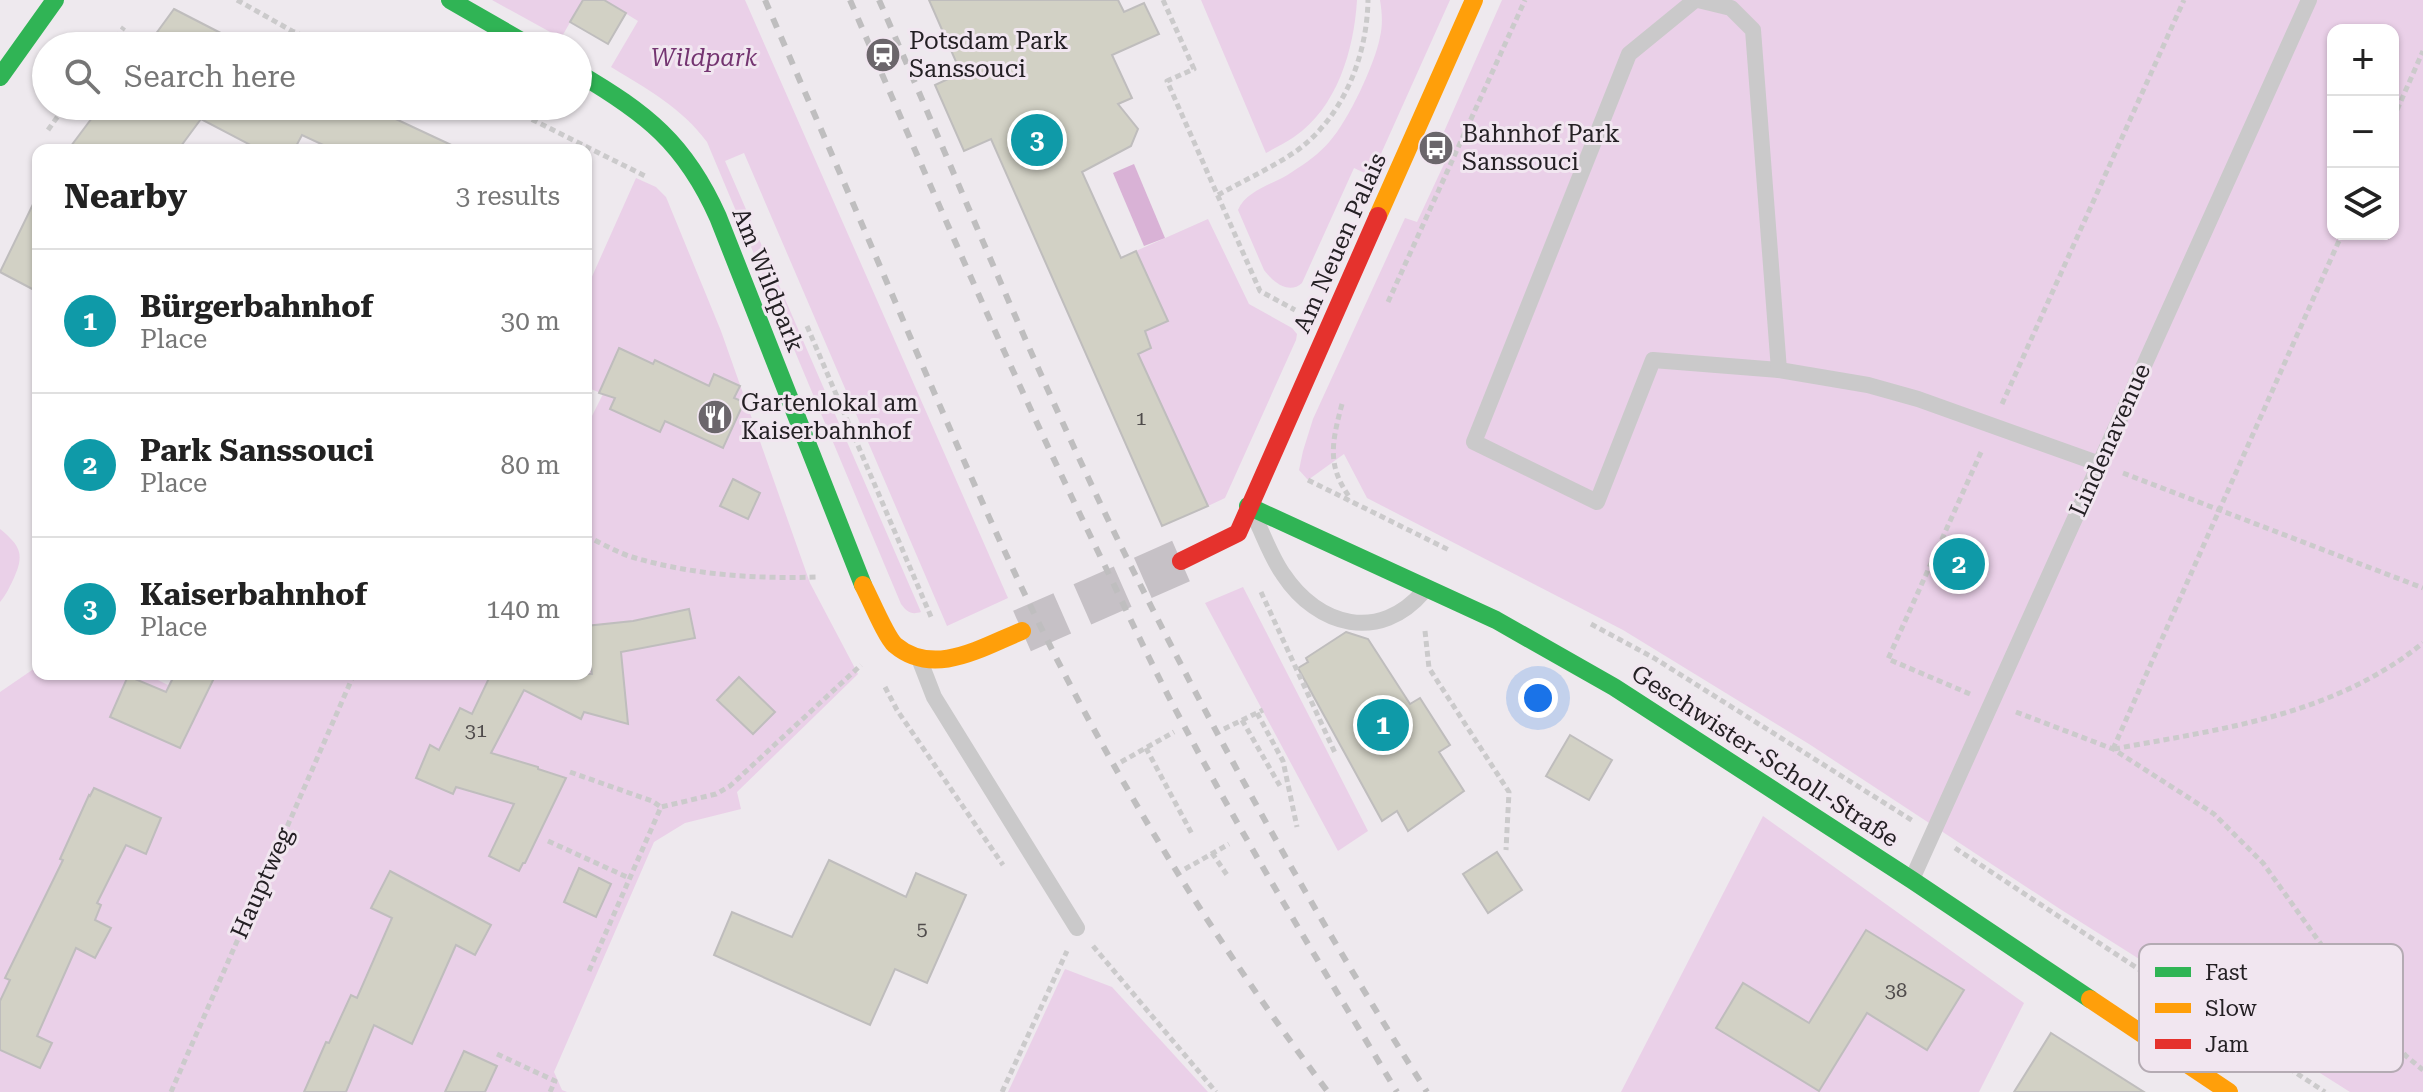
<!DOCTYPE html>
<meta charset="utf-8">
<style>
body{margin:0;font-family:"Roboto Serif",serif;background:#f2f2f2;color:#222}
.controls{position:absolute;right:24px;top:24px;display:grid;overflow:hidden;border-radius:16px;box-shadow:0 2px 6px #0004}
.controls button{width:72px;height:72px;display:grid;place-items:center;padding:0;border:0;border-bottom:2px solid #e0e0e0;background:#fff;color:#222;font:40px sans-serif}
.you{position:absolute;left:1538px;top:698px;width:28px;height:28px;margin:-20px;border:6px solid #fff;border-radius:50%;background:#1a73e8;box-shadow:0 0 0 12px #1a73e833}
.badge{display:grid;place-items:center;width:52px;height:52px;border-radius:50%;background:#db2777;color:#fff;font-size:26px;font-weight:700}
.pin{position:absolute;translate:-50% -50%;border:4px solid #fff;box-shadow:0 2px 8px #0006}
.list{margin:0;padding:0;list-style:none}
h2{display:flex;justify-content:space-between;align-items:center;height:104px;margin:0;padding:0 32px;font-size:34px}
h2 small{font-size:26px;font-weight:400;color:#767676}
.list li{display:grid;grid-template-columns:52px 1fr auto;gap:24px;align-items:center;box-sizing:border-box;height:144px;padding:0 32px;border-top:2px solid #e0e0e0}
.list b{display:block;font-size:30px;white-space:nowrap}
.list p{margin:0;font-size:26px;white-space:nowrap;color:#767676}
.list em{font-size:26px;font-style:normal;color:#767676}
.icon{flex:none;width:44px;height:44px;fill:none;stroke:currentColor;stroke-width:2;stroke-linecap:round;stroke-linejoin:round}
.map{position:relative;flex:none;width:2423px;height:1092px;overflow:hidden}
.search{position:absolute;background:#fff;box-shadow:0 2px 6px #0004;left:32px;top:32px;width:560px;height:88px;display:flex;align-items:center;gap:20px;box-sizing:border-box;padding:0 28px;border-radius:44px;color:#767676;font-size:30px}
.panel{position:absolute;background:#fff;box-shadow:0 2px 6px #0004;left:32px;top:144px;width:560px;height:536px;border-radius:16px}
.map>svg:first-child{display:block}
.green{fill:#ead0e8;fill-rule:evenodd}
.water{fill:#d9b2d6}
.building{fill:#d2d1c5;stroke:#bfbdbd;stroke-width:2}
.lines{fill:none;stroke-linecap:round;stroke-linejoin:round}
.secondary-tunnel{stroke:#c6c1c6;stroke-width:44;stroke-dasharray:44 22;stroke-linecap:butt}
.path{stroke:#cbcacb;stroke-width:5;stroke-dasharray:6 4;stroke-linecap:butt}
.lane{stroke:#cac9ca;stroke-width:16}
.fast{stroke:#30b455;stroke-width:18}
.slow{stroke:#ff9f0a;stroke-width:18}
.jam{stroke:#e5322d;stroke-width:18}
.rail{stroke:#bfbebf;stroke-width:6;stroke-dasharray:10 10;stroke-linecap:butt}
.labels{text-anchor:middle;stroke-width:6;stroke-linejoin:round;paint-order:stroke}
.number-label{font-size:20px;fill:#504c4c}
.poi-label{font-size:24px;fill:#242024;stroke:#f1e6f0;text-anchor:start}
.park-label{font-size:24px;font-style:italic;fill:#743571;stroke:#f1e6f0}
.street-label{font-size:24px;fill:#242024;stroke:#f1e6f0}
.key{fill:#f1e6f0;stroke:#b4abb3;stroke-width:2}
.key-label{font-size:22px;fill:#242024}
</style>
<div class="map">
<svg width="2423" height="1092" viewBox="0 0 2423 1092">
<rect width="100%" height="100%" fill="#eee9ee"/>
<g class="green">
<path d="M 492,0 L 583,0 L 561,38 Z"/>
<path d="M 604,0 L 745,0 L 1008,598 L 947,626 L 744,153 L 725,161 L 921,612 C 911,615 907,612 901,604 L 707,142 C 683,109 646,88 611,67 L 638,21 Z"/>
<path d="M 1201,0 L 1357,0 C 1354,50 1337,108 1294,137 C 1285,143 1275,148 1266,153 Z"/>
<path d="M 1380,0 L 1450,0 L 1371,176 L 1354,168 L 1302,283 C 1289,295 1273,282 1264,270 L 1238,210 C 1246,190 1275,184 1292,172 C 1306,163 1319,154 1330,141 C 1348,121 1375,64 1380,37 C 1383,24 1382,12 1380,0 Z"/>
<path d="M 1502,0 L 2423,0 L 2423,1092 L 2350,1092 L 2060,909 L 1809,744 L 1623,630 L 1367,498 L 1344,454 L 1308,480 L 1299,470 L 1303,451 L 1313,419 L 1405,218 L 1417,222 L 1451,149 L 1439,143 ZM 2333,30 L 2393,30 L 2393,234 L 2333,234 Z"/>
<path d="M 636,178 L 656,187 L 666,197 L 721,331 L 810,583 L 858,674 L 737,792 L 741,809 L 685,823 L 654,842 L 554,1072 L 562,1090 L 567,1092 L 0,1092 L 0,692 L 38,666 L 38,674 L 146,674 L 168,685 L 174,674 L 586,674 L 586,428 L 603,394 L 586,387 L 586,290 Z"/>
<path d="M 1208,219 L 1249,304 L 1292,328 L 1297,334 L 1296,340 L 1225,498 L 1208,506 L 1138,354 L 1145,331 L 1168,321 L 1136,251 Z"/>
<path d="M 0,529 C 21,546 25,555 13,580 C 9,588 6,595 0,602 Z"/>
<path d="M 1243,587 L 1368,831 L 1338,851 L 1205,603 Z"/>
<path d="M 1763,816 L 2024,1003 L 1979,1092 L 1621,1092 Z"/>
<path d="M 1065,969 L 1112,987 L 1208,1092 L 1008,1092 Z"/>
</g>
<path class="water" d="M 1134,164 L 1165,238 L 1144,246 L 1113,173 Z"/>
<g class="building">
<path d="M 583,0 L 604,0 L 626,13 L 608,44 L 570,22 Z"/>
<path d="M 929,0 L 1118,0 L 1124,12 L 1144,3 L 1159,34 L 1112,55 L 1132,98 L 1118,104 L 1138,129 L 1131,146 L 1082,172 L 1121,258 L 1136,251 L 1168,321 L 1145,331 L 1151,348 L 1138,354 L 1208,506 L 1162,526 L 991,139 L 964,151 L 935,85 L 961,73 Z"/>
<path d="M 174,9 L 246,46 L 147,46 Z"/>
<path d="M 101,106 L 368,106 L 462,150 L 334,150 L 302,135 L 294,150 L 260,150 L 201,119 L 178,150 L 68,150 Z"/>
<path d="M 38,194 L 38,292 L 0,272 Z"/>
<path d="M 619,348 L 653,364 L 655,360 L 709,386 L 714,374 L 740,386 L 734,398 L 744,402 L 723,448 L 665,421 L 660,432 L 610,409 L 615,398 L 599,393 Z"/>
<path d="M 733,479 L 760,493 L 748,519 L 720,506 Z"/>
<path d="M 689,609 L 695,638 L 621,652 L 628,724 L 584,712 L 581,719 L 524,690 L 491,753 L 538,767 L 538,769 L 566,778 L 525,863 L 523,863 L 519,871 L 489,856 L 514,804 L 456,787 L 453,794 L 416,778 L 430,745 L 439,750 L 460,708 L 472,714 L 491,674 L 592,674 L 586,626 L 633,621 Z"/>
<path d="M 1346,632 L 1368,639 L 1410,704 L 1420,698 L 1450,745 L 1439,752 L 1464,791 L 1408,831 L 1397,811 L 1382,821 L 1298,668 L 1308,662 L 1306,658 Z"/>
<path d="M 175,674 L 216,674 L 180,748 L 110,717 L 128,676 L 166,692 Z"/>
<path d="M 739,677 L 775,712 L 753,734 L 717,700 Z"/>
<path d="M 1570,735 L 1612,760 L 1589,800 L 1546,776 Z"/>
<path d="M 94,788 L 161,818 L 146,854 L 126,845 L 97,903 L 101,905 L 95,920 L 111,928 L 95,958 L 76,948 L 37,1036 L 52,1043 L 40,1068 L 0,1050 L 0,1001 L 10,980 L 5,978 L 63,860 L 60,859 L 89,795 L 90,796 Z"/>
<path d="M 1497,852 L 1522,890 L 1488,913 L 1463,874 Z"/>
<path d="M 829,860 L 906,897 L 916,873 L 966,895 L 927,983 L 895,969 L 870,1025 L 714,955 L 732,912 L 792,937 Z"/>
<path d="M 579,868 L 611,884 L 596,917 L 564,902 Z"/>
<path d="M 390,871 L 491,925 L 475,955 L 456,945 L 412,1044 L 374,1025 L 346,1092 L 304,1092 L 326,1042 L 329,1043 L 351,995 L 357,998 L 392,918 L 371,908 Z"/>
<path d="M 1866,930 L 1964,990 L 1927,1050 L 1867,1013 L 1819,1091 L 1716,1028 L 1743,983 L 1809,1023 Z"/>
<path d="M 2051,1033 L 2144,1092 L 2014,1092 Z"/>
<path d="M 464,1051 L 497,1066 L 485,1092 L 445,1092 Z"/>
</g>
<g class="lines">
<path class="secondary-tunnel" d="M 1022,631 L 1181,561"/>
<g class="path">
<path d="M 237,0 L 292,31 L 327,46"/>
<path d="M 1163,0 L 1194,69 L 1167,81 L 1260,291 L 1295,310"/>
<path d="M 110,46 L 124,27"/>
<path d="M 505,106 L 647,177"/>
<path d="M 2393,119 L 2423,51"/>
<path d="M 48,130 L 65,106"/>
<path d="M 1218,195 C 1243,181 1271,168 1295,152 C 1343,118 1367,57 1368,0"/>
<path d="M 1388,302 L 1525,0"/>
<path d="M 807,326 L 932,619"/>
<path d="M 1342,404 C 1332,442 1326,466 1351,499"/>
<path d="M 2002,404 L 2184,0"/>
<path d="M 2123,473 L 2423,588"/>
<path d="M 1308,480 L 1451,551"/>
<path d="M 586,536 C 601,543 616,552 632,557 C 692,575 756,579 818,577"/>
<path d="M 1261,592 L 1336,755"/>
<path d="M 1591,624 L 1654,658 L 1913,821"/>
<path d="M 1425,631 L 1429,668 L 1509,792 L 1506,850"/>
<path d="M 885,687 L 897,710 L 1003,865"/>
<path d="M 1970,694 L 1888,659 L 1982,450"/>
<path d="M 2016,712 L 2113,749 L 2214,814 L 2263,863 L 2365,1006 L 2406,1056 L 2423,1070"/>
<path d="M 1257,713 L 1283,761 L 1297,827"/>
<path d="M 1242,720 L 1280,786"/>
<path d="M 1224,729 L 1263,710"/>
<path d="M 1146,748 L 1192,834"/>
<path d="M 2113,749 L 2342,234"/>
<path d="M 2114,749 C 2225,728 2332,716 2423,643"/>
<path d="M 1121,762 L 1174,732"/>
<path d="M 570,772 L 652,801 L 661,807"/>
<path d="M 548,841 L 629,878"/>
<path d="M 1955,848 L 2325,1092"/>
<path d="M 1212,853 L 1227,875"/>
<path d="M 1185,869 L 1229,844"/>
<path d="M 1093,946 L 1216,1092"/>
<path d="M 589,971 L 661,807 L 716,794 L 730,786 L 861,665"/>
<path d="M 497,1054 L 555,1081 L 550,1092"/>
<path d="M 171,1092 L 354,674"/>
<path d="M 1002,1092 L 1067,951"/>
</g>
<g class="lane">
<path d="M 1695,0 L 1629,54 L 1474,442 L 1597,502 L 1653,360 L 1779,370 L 1868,385 L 1918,399 L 2100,464"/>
<path d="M 1698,0 L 1731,8 L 1753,30 L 1779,370"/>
<path d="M 1255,518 C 1264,536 1271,557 1283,574 C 1318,627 1380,643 1424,591"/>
<path d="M 920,661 L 934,697 L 1077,928"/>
<path d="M 1913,877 L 2309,0"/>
</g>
<g class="fast">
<path d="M 450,0 L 530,46"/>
<path d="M 578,73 C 646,113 685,143 718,217 L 863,585"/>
<path d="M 0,77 L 55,0"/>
<path d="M 1248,506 L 1496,620 L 1614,687 L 1912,880 L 2090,999"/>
</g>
<g class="slow">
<path d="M 1378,216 L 1474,0"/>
<path d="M 863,585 C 870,598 886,637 895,645 C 934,678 982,647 1022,631"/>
<path d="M 2090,999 L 2229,1092"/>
</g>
<path class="jam" d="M 1181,561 L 1238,533 L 1378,216"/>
<g class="rail">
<path d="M 765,0 C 816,118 867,235 917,353 C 964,461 1010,569 1064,673 C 1140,820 1229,961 1328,1092"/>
<path d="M 850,0 C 932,190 1014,380 1105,566 C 1130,618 1154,670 1181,720 C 1248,847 1323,969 1397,1092"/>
<path d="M 879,0 C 957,178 1030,359 1115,534 C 1209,725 1312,912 1427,1092"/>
</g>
</g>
<defs>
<symbol id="station-disc" viewBox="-11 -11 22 22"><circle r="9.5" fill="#6b666b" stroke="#f1e6f0"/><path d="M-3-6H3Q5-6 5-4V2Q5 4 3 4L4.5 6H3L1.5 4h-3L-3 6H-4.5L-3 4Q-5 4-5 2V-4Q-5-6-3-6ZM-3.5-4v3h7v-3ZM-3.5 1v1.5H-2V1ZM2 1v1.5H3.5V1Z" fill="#fff"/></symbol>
<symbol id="bus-disc" viewBox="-11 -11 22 22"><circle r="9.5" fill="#6b666b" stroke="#f1e6f0"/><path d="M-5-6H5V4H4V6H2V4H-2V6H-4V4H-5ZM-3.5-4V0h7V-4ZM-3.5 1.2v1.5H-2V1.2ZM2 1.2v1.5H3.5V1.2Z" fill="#fff"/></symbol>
<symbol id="restaurant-disc" viewBox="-11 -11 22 22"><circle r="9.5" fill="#6b666b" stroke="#f1e6f0"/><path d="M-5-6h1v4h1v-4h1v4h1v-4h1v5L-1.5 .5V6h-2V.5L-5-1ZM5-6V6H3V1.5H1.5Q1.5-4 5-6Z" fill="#fff"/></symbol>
</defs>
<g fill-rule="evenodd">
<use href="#station-disc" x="863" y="35" width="40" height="40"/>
<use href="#bus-disc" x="1416" y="128" width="40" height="40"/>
<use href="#restaurant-disc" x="695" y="397" width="40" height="40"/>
</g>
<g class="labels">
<g class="number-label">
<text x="1141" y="425">1</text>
<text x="476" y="737">31</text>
<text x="922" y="935">5</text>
<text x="1896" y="997">38</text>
</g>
<g class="poi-label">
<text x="909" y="49">Potsdam Park<tspan x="909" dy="28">Sanssouci</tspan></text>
<text x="1462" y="142">Bahnhof Park<tspan x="1462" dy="28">Sanssouci</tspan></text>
<text x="741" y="411">Gartenlokal am<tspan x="741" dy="28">Kaiserbahnhof</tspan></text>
</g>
<g class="park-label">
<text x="704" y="66">Wildpark</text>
</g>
<g class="street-label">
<text transform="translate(1340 243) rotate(-66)" y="8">Am Neuen Palais</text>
<text transform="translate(768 280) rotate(68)" y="8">Am Wildpark</text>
<text transform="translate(2110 440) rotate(-66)" y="8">Lindenavenue</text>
<text transform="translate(1765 756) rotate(33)" y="8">Geschwister-Scholl-Straße</text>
<text transform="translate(262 883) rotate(-66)" y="8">Hauptweg</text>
</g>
</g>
<rect x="2139" y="944" width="264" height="128" rx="12" class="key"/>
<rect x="2155" y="967" width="36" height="10" fill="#30b455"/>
<rect x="2155" y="1003" width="36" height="10" fill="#ff9f0a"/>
<rect x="2155" y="1039" width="36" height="10" fill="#e5322d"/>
<g class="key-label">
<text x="2205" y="980">Fast</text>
<text x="2205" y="1016">Slow</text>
<text x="2205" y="1052">Jam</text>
</g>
</svg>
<div class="controls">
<button>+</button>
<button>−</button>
<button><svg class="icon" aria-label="layers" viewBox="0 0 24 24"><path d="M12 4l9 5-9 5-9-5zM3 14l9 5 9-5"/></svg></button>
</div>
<div class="you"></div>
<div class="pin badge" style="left:1383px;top:725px;background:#0f9aa8">1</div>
<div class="pin badge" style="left:1959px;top:564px;background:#0f9aa8">2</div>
<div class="pin badge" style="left:1037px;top:140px;background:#0f9aa8">3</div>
<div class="search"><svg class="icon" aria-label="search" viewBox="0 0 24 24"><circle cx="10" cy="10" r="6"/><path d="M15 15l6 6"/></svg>Search here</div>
<section class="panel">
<h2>Nearby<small>3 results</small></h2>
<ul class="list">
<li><span class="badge" style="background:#0f9aa8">1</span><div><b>Bürgerbahnhof</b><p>Place</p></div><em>30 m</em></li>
<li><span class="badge" style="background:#0f9aa8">2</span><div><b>Park Sanssouci</b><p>Place</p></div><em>80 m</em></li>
<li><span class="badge" style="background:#0f9aa8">3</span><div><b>Kaiserbahnhof</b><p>Place</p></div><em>140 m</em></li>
</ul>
</section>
</div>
